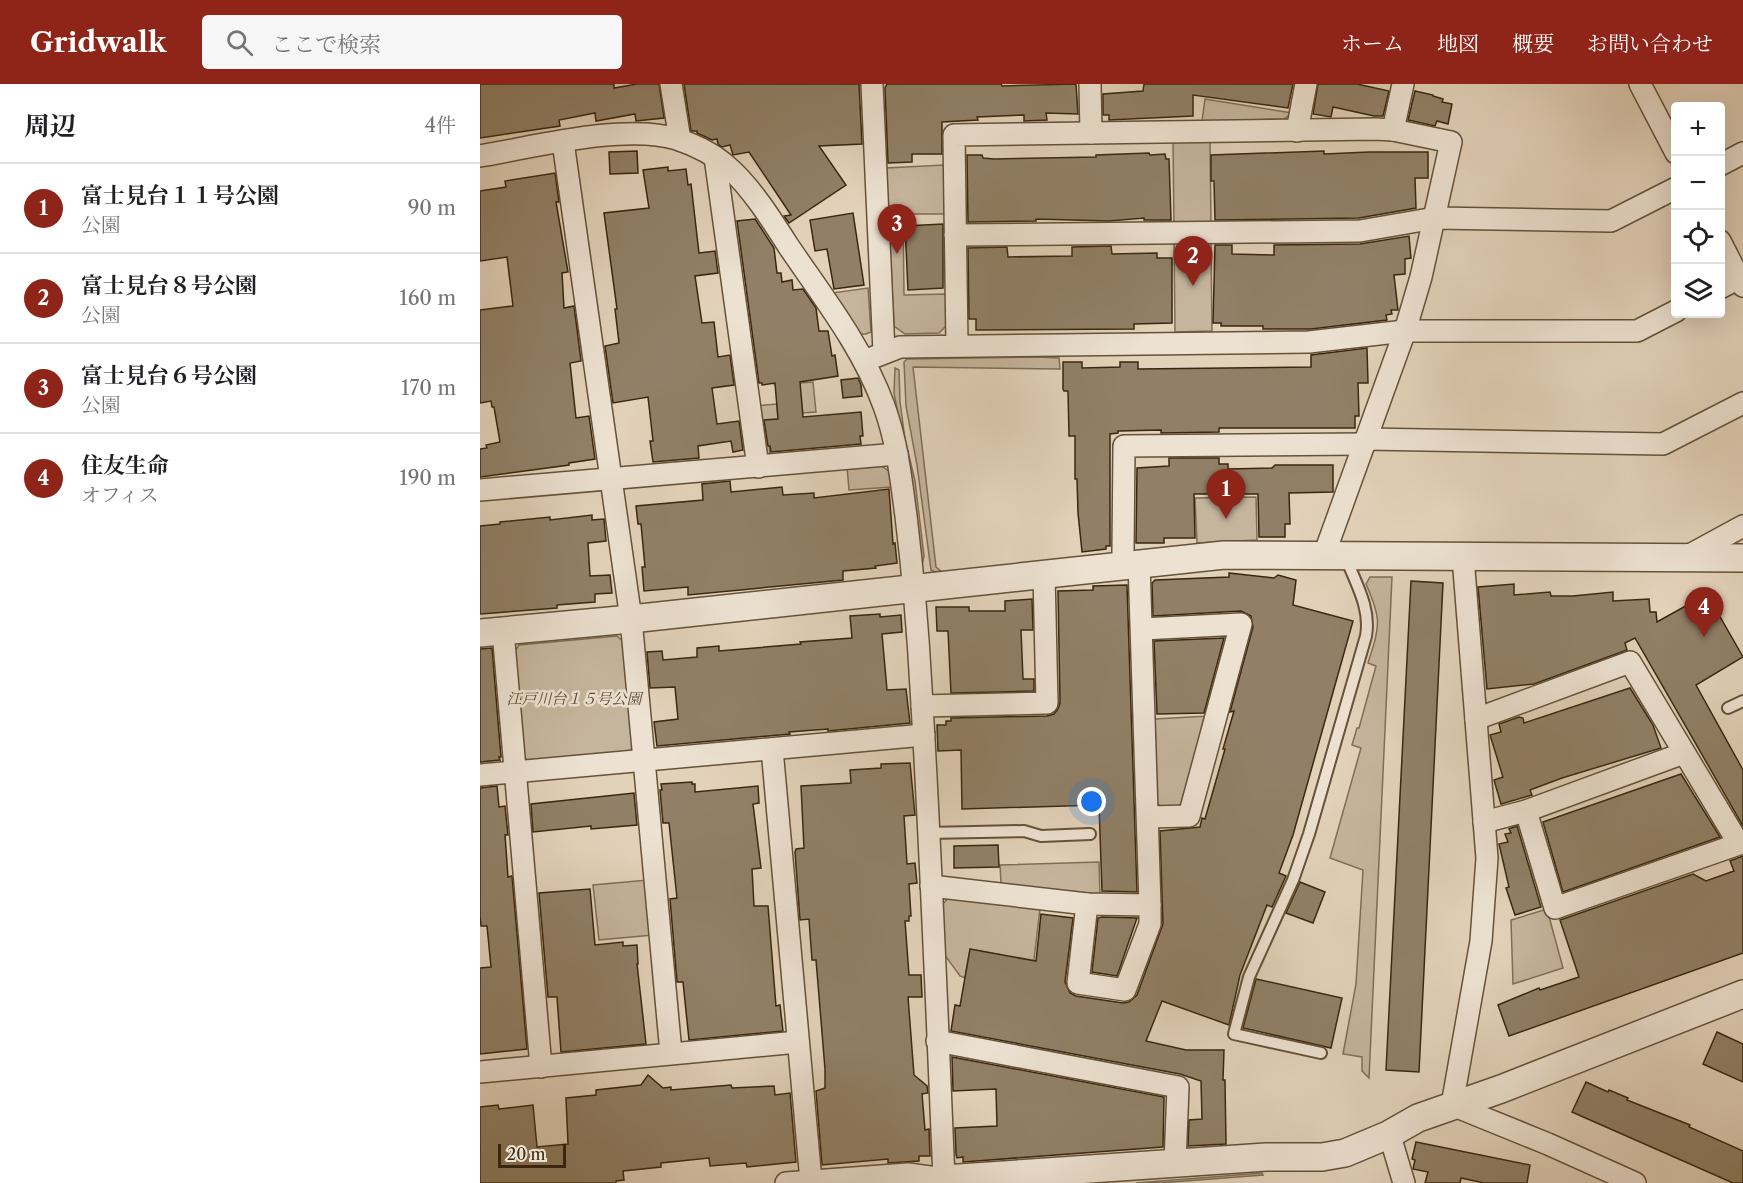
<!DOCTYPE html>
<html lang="ja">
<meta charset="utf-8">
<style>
body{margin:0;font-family:"Libre Caslon Text","Noto Serif JP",serif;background:#f6f6f6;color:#202124}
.controls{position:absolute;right:18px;top:18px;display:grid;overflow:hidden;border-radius:6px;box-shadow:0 6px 24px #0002}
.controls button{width:54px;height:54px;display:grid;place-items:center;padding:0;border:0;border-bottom:2px solid #e0e0e0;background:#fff;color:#202124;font:30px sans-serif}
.scale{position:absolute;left:18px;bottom:15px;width:68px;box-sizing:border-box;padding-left:6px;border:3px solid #39270e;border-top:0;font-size:16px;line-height:21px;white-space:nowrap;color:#39270e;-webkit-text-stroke:4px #ede2d2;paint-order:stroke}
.you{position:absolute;left:612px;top:718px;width:21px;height:21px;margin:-15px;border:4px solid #fff;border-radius:50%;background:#1a73e8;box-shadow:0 0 0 9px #1a73e833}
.badge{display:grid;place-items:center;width:39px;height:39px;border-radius:50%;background:#8f2418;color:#fff;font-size:20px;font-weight:700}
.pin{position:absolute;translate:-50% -50px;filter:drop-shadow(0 2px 3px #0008)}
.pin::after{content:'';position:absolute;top:32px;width:21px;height:18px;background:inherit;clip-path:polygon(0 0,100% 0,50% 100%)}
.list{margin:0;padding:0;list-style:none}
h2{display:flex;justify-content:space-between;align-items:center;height:78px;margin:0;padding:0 24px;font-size:26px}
h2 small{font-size:20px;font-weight:400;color:#757577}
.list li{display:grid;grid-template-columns:39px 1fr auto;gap:18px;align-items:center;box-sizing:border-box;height:90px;padding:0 24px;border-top:2px solid #e0e0e0}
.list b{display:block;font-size:22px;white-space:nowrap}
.list p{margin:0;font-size:20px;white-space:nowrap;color:#757577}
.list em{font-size:20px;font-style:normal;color:#757577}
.icon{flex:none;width:33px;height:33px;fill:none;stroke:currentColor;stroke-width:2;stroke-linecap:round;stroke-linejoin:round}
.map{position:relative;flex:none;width:1263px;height:1099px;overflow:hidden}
header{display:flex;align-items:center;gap:36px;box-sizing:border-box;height:84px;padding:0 30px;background:#8f2418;color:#fff}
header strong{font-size:28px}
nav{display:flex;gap:33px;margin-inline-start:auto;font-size:21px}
.search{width:420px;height:54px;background:#f6f6f6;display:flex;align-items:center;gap:15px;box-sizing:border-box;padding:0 21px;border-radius:6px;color:#757577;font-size:22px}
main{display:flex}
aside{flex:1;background:#fff}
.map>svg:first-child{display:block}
.green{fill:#c6b59d;stroke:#806e56;stroke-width:1.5}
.building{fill:#918067;stroke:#39270e;stroke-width:1.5}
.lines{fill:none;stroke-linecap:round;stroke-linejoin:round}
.service-casing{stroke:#645239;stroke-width:14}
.minor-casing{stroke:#645239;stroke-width:24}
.tertiary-casing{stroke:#645239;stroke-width:30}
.service{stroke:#ede2d2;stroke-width:10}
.minor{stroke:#ede2d2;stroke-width:21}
.tertiary{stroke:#ede2d2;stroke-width:27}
.labels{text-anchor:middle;stroke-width:5;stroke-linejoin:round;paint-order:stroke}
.park-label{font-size:15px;font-style:italic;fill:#5c4a32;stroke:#ede2d2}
</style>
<header>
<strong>Gridwalk</strong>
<div class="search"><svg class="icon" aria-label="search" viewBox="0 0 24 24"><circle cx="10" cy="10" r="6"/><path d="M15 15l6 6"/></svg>ここで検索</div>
<nav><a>ホーム</a><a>地図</a><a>概要</a><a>お問い合わせ</a></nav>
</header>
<main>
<aside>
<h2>周辺<small>4件</small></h2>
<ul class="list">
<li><span class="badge">1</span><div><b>富士見台１１号公園</b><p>公園</p></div><em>90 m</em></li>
<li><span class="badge">2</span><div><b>富士見台８号公園</b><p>公園</p></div><em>160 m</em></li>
<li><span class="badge">3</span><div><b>富士見台６号公園</b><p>公園</p></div><em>170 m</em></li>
<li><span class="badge">4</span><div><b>住友生命</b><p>オフィス</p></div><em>190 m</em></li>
</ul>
</aside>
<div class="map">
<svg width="1263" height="1099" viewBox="0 0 1263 1099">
<rect width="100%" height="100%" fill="#e3d2ba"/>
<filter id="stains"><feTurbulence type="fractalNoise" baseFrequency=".00333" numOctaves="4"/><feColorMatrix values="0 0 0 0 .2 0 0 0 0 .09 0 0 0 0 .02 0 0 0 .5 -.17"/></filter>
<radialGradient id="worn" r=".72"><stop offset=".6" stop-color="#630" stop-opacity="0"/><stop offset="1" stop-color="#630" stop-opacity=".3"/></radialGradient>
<g class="green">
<path d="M 725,15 L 812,29 L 804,35 L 722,37 Z"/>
<path d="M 693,57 L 730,57 L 731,140 L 694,140 Z"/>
<path d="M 464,81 L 465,130 L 423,130 L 424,211 L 467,210 L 467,241 L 459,249 L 425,250 L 414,242 L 406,84 Z"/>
<path d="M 694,157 L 731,157 L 732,247 L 695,248 Z"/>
<path d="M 388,204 L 391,248 L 386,250 L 380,250 L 352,209 Z"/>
<path d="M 559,273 L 579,274 L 580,285 L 433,283 L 456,483 L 461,487 L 455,488 L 451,486 L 437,381 L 426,322 L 424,278 L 427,275 Z"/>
<path d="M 415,284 L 419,286 L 420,318 L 425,355 L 435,397 L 444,472 L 442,481 L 440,479 L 429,385 L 414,309 Z"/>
<path d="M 333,298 L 336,328 L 323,329 L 321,317 L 295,301 Z"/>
<path d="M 297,320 L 298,335 L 288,336 L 290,373 L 282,367 L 275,322 Z"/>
<path d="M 400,381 L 410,388 L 412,403 L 369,406 L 367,383 Z"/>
<path d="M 776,413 L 777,456 L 717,459 L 715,414 Z"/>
<path d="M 890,493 L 912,493 L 889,994 L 882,987 L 882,973 L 863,970 L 876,900 L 883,786 L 850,774 L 881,664 L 872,661 L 877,644 L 879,644 L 896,582 L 888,579 C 900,541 902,536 886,500 Z"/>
<path d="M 137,552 L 146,560 L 156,660 L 145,672 L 53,680 L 41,671 L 33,570 L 39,561 Z"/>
<path d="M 728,632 L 703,719 L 695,725 L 684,725 L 677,719 L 675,635 Z"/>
<path d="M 619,778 L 620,812 L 521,800 L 520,781 Z"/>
<path d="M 168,796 L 173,851 L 119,856 L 113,801 Z"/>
<path d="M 469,813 L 560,825 L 549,917 L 522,871 L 490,865 L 485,894 L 480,892 L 464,870 L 462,821 Z"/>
<path d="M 1067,825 L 1083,884 L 1033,900 L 1031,836 Z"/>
<path d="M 782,1089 L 783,1091 L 679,1099 L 656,1099 Z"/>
</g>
<g class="building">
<path d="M 0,0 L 134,0 L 134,4 L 157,0 L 179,0 L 184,34 L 156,37 L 155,30 L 116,37 L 115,29 L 79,36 L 80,42 L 0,54 Z"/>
<path d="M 204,0 L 379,0 L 382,60 L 339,62 L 366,101 L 309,139 L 304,132 L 311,131 L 269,68 L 253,71 L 250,61 L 242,63 L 238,60 L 237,55 L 232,56 L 217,49 L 217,47 L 211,47 Z"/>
<path d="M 407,0 L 521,0 L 522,2 L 596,0 L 598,30 L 566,29 L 567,36 L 544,37 L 544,31 L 497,33 L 498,36 L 462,38 L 462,70 L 432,70 L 432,78 L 408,79 L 405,4 Z"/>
<path d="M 664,0 L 813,0 L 808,24 L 713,11 L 713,32 L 629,36 L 629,31 L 623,31 L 623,10 L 663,7 Z"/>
<path d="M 838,0 L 877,0 L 909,7 L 903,32 L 894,32 L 853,23 L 851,33 L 833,30 Z"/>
<path d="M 935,7 L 953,11 L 953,12 L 963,15 L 962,18 L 972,20 L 968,40 L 957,37 L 955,42 L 928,36 Z"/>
<path d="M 157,67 L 158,89 L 130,90 L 129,68 Z"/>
<path d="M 844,67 L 844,70 L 889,68 L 948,68 L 948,94 L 935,94 L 936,124 L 879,134 L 735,136 L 734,97 L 731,97 L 731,71 Z"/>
<path d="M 669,69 L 670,71 L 685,70 L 686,75 L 689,75 L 691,136 L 664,136 L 664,134 L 629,137 L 556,135 L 556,137 L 488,138 L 487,71 L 502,71 L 503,74 L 514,75 L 616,73 L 616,71 Z"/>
<path d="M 188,83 L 188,87 L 206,85 L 208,101 L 211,100 L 219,169 L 235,167 L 238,189 L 215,192 L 222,239 L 234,238 L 238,273 L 250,271 L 254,301 L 232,304 L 237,340 L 259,337 L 263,366 L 253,368 L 251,357 L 218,362 L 219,374 L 173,378 L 170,357 L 173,357 L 168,313 L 133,319 L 125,262 L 139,259 L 135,225 L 137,225 L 124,129 L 169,124 L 163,86 Z"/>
<path d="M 75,89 L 79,118 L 76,118 L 88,188 L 82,189 L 84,224 L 94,222 L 101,277 L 90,279 L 96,334 L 109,332 L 115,375 L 89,379 L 89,381 L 0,393 L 0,365 L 7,364 L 6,361 L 20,358 L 14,323 L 12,323 L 11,317 L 0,319 L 0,226 L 33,222 L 27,173 L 0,177 L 0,107 L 26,103 L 25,97 Z"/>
<path d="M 373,129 L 384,201 L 354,205 L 347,165 L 335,167 L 330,136 Z"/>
<path d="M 275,135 L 294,164 L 297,189 L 301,189 L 302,198 L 312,196 L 313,206 L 323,205 L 336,224 L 339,247 L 348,247 L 352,272 L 355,271 L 358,292 L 320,298 L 323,333 L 381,328 L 383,352 L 380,352 L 381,360 L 291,368 L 290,362 L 288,362 L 284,336 L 298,335 L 295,299 L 282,301 L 282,299 L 279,299 L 257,137 Z"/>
<path d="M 463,140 L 463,204 L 428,206 L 425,142 Z"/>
<path d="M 929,152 L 931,174 L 925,175 L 925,190 L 914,191 L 918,226 L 911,226 L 912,230 L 906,231 L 907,236 L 831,245 L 783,245 L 783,242 L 741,242 L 741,239 L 733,239 L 735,161 L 752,161 L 752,170 L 794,171 L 794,161 L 880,160 Z"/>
<path d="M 631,162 L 632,170 L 677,169 L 677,174 L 692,174 L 692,239 L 654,240 L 654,245 L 496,246 L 496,235 L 489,235 L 488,164 L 527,163 L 528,173 L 592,172 L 592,163 Z"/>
<path d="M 887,264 L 888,299 L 878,299 L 879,332 L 875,332 L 875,344 L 739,344 L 739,348 L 681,349 L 681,346 L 638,347 L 638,349 L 630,350 L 630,462 L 626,462 L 626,465 L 602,468 L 598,429 L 597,395 L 595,395 L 595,352 L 589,352 L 588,307 L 584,307 L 583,305 L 583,278 L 602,278 L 602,284 L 640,283 L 640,278 L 658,278 L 658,285 L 831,283 L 831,271 Z"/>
<path d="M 378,294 L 381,301 L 382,312 L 363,314 L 361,296 Z"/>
<path d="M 689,374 L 739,374 L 739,380 L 748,380 L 748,385 L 792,384 L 795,381 L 853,381 L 853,408 L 809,409 L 810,440 L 805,440 L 805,453 L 779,453 L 778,410 L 714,410 L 715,454 L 684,454 L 684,459 L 656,459 L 657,384 L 689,382 Z"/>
<path d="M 250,397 L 251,408 L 302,403 L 303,411 L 334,409 L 334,414 L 409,405 L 413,460 L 415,459 L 417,479 L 395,482 L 396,484 L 363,487 L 363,496 L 208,511 L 208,503 L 164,507 L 162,483 L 165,483 L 161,440 L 158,440 L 156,422 L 223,416 L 222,400 Z"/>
<path d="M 112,431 L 112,436 L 124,435 L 126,457 L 108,459 L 110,492 L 130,491 L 132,509 L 115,510 L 115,518 L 77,521 L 77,524 L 0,530 L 0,442 L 20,440 L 20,438 L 70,433 L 70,436 Z"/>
<path d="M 749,489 L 794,494 L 798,491 L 816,496 L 813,521 L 873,537 L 813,751 L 799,789 L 806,792 L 792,823 L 787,821 L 760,891 L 749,941 L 682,917 L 666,957 L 706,966 L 744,966 L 743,996 L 745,996 L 746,1060 L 708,1062 L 709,1036 L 722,1035 L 721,997 L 700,990 L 471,947 L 475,921 L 480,922 L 490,865 L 556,877 L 561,830 L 593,834 L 585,898 L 590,909 L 596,912 L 643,919 L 649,918 L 657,911 L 683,840 L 680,747 L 720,743 L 722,734 L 725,735 L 745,665 L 743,665 L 754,627 L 750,628 L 773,543 L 771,532 L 761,527 L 673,532 L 672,499 L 675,496 L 749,493 Z"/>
<path d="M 931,497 L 963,499 L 939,988 L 906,986 Z"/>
<path d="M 1034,500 L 1034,511 L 1070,508 L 1071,512 L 1093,512 L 1133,508 L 1133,517 L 1169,515 L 1170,528 L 1176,528 L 1177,538 L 1227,510 L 1263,573 L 1216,601 L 1263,686 L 1263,742 L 1155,554 L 1145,559 L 1147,566 L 1054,600 L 1007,605 L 998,503 Z"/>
<path d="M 647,501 L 657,808 L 622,807 L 619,721 L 482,725 L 481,666 L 458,667 L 457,641 L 466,641 L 466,637 L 471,637 L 471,634 L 567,632 L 574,630 L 578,625 L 580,619 L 578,507 L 613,506 L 613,502 Z"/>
<path d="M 552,515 L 553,546 L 541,546 L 543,595 L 554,595 L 554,607 L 471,609 L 468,547 L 457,547 L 456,523 L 489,523 L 489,527 L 525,527 L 525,517 Z"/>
<path d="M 400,530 L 400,533 L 421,531 L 422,548 L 402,550 L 407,606 L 426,605 L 430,639 L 348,647 L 348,645 L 309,648 L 310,650 L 177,662 L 174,638 L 198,635 L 195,603 L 170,604 L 167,568 L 182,567 L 183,576 L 217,573 L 217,564 L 239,562 L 239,567 L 321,560 L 320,558 L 372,554 L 370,532 Z"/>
<path d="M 744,554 L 724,629 L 677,630 L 674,557 Z"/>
<path d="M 12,564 L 21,673 L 19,673 L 20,676 L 0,678 L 0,565 Z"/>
<path d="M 1150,604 L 1173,641 L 1181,664 L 1082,694 L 1050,706 L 1052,711 L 1021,720 L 1014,696 L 1023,693 L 1010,651 L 1021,648 L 1019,640 L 1039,633 L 1043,634 L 1044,639 Z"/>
<path d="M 430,679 L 435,731 L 424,732 L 427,780 L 435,779 L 437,799 L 429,800 L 431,832 L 429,832 L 429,837 L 425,837 L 429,891 L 441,891 L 442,913 L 428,913 L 434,991 L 447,1002 L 448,1009 L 442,1010 L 445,1046 L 449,1045 L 450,1072 L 439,1072 L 439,1077 L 408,1079 L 408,1075 L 342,1081 L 336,1007 L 345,1004 L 345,985 L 336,876 L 332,876 L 329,835 L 320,836 L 315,768 L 316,765 L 324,764 L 321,702 L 371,699 L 370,686 L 401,684 L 401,680 Z"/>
<path d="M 1201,690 L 1240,753 L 1083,808 L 1063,738 Z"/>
<path d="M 212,698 L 212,700 L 215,700 L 215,708 L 278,702 L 279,719 L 273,720 L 281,784 L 272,785 L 274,822 L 288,822 L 296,922 L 300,921 L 303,947 L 209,956 L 203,898 L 197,898 L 190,815 L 197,814 L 189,739 L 183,739 L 180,706 L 182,706 L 181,700 Z"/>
<path d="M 17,702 L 19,723 L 25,722 L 28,751 L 25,751 L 28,793 L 32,792 L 47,965 L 0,970 L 0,884 L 11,883 L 7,842 L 1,842 L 0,832 L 0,704 Z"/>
<path d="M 154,709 L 157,741 L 111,745 L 111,742 L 53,748 L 51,720 Z"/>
<path d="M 1037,742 L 1061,823 L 1035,831 L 1026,804 L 1029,803 L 1019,760 L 1028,758 L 1025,750 L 1031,749 L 1029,745 Z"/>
<path d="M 518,761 L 519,783 L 474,784 L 474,762 Z"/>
<path d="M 1263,772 L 1263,869 L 1029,952 L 1018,921 L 1059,904 L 1060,906 L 1099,893 L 1080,836 L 1213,790 L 1226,797 L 1254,787 L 1250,777 Z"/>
<path d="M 820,798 L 845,808 L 833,839 L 806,829 Z"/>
<path d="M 110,805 L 115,861 L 143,858 L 143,862 L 157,861 L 158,880 L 157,880 L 166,960 L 81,968 L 77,913 L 68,913 L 59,809 Z"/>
<path d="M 622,833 L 657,834 L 637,892 L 612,888 L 618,834 Z"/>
<path d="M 776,895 L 862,914 L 851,964 L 763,944 Z"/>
<path d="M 1237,948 L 1263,960 L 1263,998 L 1223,980 Z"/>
<path d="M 472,973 L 684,1013 L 683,1063 L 483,1078 L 483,1073 L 477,1074 L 476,1070 L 475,1044 L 517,1042 L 516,1005 L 473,1007 Z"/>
<path d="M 168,991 L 183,1004 L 191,1003 L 191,1006 L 251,1001 L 252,1004 L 294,1002 L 295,1011 L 310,1009 L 316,1078 L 267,1083 L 266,1079 L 230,1082 L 229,1074 L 181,1079 L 181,1083 L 143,1087 L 144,1096 L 136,1097 L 136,1099 L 0,1099 L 0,1023 L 18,1021 L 19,1025 L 53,1021 L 57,1063 L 88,1060 L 86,1014 L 116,1011 L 116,1006 L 161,1001 Z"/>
<path d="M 1106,998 L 1128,1008 L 1129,1006 L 1148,1014 L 1147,1016 L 1210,1041 L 1209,1043 L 1263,1067 L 1263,1099 L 1253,1099 L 1092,1028 Z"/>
<path d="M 936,1058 L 1050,1081 L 1047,1099 L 1004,1099 L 981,1094 L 980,1099 L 945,1099 L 948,1088 L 933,1085 L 935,1076 L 932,1075 Z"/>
</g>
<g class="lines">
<defs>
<g id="service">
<path d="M 1248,624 L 1263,617"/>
<path d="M 448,749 L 544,747 L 561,752 L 610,750"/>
<path d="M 841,969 L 754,950 L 769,893 L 813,796 L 829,750 L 886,552 C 891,524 876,500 866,474"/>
</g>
<g id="minor">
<path d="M 191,0 L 200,56"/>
<path d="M 392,0 L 404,268"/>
<path d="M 610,0 L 611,49"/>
<path d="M 1160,0 L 1196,69"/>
<path d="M 913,46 L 923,0"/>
<path d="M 817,47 L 826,0"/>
<path d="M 83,58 L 151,535 L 191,969"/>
<path d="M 0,72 C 54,63 145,39 197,55 C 215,61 235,71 249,84 C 271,103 293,138 309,163 C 343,213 383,264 404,322 C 417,357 421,395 426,432 C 433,490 438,546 441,604 C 451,768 457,931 464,1095 L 466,1099"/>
<path d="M 235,73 L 278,383"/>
<path d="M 1240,81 L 1263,69"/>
<path d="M 475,151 L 880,147 L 955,134 L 1131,137 L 1196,104"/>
<path d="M 1240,157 L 1263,202"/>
<path d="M 1240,204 L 1263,192"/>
<path d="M 477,261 L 474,51 L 895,45 L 913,46 L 971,58 L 941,193 L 925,247 L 844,471"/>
<path d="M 384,277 L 420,263 L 829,258 L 925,247 L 1157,247 L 1196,227"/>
<path d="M 887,355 L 1183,360 L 1263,319"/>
<path d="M 0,406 L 417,370"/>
<path d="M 983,473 L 1007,774 L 1001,857 L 972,1021 L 1068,1060 L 1155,1099"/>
<path d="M 1206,473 L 1263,442"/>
<path d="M 645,480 L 643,468 L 644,362 L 885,360"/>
<path d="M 662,545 L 761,540 L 709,732 L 668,733"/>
<path d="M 23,547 L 61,983"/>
<path d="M 442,622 L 567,619 L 564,490"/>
<path d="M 996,635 L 1150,578 L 1259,760 L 1075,824 L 1046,727"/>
<path d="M 292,665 L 331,1097"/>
<path d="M 0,691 L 444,651"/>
<path d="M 1004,738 L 1046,727 L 1204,669"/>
<path d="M 451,802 L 607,820 L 670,821 L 659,479"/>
<path d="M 607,820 L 598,899 L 645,906 L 670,840 L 670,821"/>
<path d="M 457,957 L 698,1003 L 695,1079"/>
<path d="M 0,988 L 318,958"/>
<path d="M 908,1051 L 913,1062 L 924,1099"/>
<path d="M 306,1099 L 428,1090 L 464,1095"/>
</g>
<g id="tertiary">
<path d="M 0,549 L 151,535 L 744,471 L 1263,474"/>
<path d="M 464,1095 L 786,1073 L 842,1073 L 865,1069 L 908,1051 L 938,1034 L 1021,1005 L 1263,910"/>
</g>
</defs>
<use href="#service" class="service-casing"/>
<use href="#minor" class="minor-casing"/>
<use href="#tertiary" class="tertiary-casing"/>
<use href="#service" class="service"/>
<use href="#minor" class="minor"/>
<use href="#tertiary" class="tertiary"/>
</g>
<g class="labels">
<g class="park-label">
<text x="94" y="620">江戸川台１５号公園</text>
</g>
</g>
<rect width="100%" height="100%" filter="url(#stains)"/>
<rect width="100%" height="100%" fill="url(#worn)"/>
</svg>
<div class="controls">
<button>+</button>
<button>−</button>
<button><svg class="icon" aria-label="locate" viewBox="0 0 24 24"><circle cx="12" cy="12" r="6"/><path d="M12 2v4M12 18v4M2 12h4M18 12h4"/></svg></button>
<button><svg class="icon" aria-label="layers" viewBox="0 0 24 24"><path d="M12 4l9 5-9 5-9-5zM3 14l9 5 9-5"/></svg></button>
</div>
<div class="scale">20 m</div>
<div class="you"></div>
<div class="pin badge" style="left:746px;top:435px">1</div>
<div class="pin badge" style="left:713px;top:202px">2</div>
<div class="pin badge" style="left:417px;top:170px">3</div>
<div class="pin badge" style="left:1224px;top:553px">4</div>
</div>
</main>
